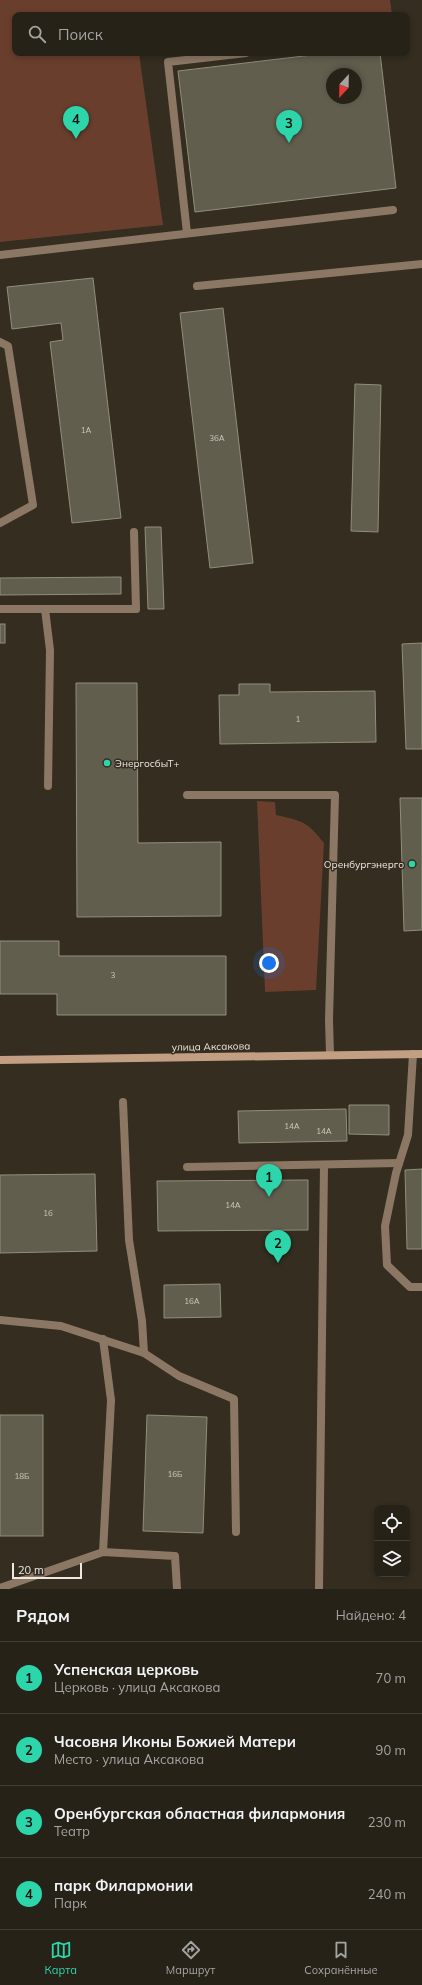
<!DOCTYPE html>
<html lang="ru">
<meta charset="utf-8">
<style>
body{margin:0;font-family:Mulish,sans-serif;background:#332f25;color:#f1f3f6}
.controls{position:absolute;right:12px;bottom:12px;display:grid;overflow:hidden;border-radius:8px;box-shadow:0 2px 6px #0003}
.controls button{width:36px;height:36px;display:grid;place-items:center;padding:0;border:0;border-bottom:1px solid #433f37;background:#272218;color:#f1f3f6;font:20px sans-serif}
.compass{position:absolute;left:326px;top:68px;width:36px;height:36px;border-radius:50%;background:#272218;box-shadow:0 2px 6px #0003;rotate:202deg}
.scale{position:absolute;left:12px;bottom:10px;width:70px;box-sizing:border-box;padding-left:4px;border:2px solid #ede8e0;border-top:0;font-size:11px;line-height:14px;white-space:nowrap;color:#ede8e0;-webkit-text-stroke:3px #342d20;paint-order:stroke}
.you{position:absolute;left:269px;top:963px;width:14px;height:14px;margin:-10px;border:3px solid #fff;border-radius:50%;background:#1a73e8;box-shadow:0 0 0 6px #1a73e833}
.badge{display:grid;place-items:center;width:26px;height:26px;border-radius:50%;background:#2dd5ab;color:#111;font-size:13px;font-weight:700}
.pin{position:absolute;translate:-50% -33px;filter:drop-shadow(0 1px 2px #0008)}
.pin::after{content:'';position:absolute;top:21px;width:14px;height:12px;background:inherit;clip-path:polygon(0 0,100% 0,50% 100%)}
.list{margin:0;padding:0;list-style:none}
h2{display:flex;justify-content:space-between;align-items:center;height:52px;margin:0;padding:0 16px;font-size:17px}
h2 small{font-size:13px;font-weight:400;color:#a4a4a2}
.list li{display:grid;grid-template-columns:26px 1fr auto;gap:12px;align-items:center;box-sizing:border-box;height:72px;padding:0 16px;border-top:1px solid #433f37}
.list b{display:block;font-size:15px;white-space:nowrap}
.list p{margin:0;font-size:13px;white-space:nowrap;color:#a4a4a2}
.list em{font-size:13px;font-style:normal;color:#a4a4a2}
.icon{flex:none;width:22px;height:22px;fill:none;stroke:currentColor;stroke-width:2;stroke-linecap:round;stroke-linejoin:round}
.map{position:relative;flex:none;width:422px;height:1589px;overflow:hidden}
.search{position:absolute;background:#272218;box-shadow:0 2px 6px #0003;left:12px;right:12px;top:12px;height:44px;display:flex;align-items:center;gap:10px;box-sizing:border-box;padding:0 14px;border-radius:8px;color:#a4a4a2;font-size:15px}
.sheet{height:340px;background:#272218}
nav{display:flex;justify-content:space-around;align-items:center;box-sizing:border-box;height:56px;border-top:1px solid #433f37;background:#272218;font-size:11px;color:#a4a4a2}
nav a{display:grid;justify-items:center;gap:2px}
nav .on{color:#2dd5ab}
.map>svg:first-child{display:block}
.green{fill:#693e2d}
.building{fill:#615e4e;stroke:#918e7d;fill-rule:evenodd}
.lines{fill:none;stroke-linecap:round;stroke-linejoin:round}
.service{stroke:#8c7765;stroke-width:8}
.minor{stroke:#8c7765;stroke-width:8}
.secondary{stroke:#c29f83;stroke-width:8}
.poi-dot{fill:#2dd5ab;stroke:#342d20;stroke-width:1.5}
.labels{text-anchor:middle;stroke-width:3;stroke-linejoin:round;paint-order:stroke}
.number-label{font-size:8px;fill:#cac6bc}
.poi-label{font-size:10px;fill:#ede8e0;stroke:#342d20;text-anchor:start}
.street-label{font-size:10px;fill:#ede8e0;stroke:#342d20}
</style>
<div class="map">
<svg width="422" height="1589" viewBox="0 0 422 1589">
<rect width="100%" height="100%" fill="#342d20"/>
<g class="green">
<path d="M 0,0 L 390,0 L 392,15 L 15,15 L 15,53 L 139,53 L 163,225 L 0,242 Z"/>
<path d="M 257,801 L 275,802 L 276,815 C 302,821 307,821 324,843 L 316,990 L 265,992 Z"/>
</g>
<g class="building">
<path d="M 329,53 L 380,53 L 396,188 L 195,212 L 178,71 ZM 332,74 L 356,74 L 356,98 L 332,98 Z"/>
<path d="M 93,278 L 121,518 L 72,523 L 50,342 L 63,340 L 61,323 L 12,329 L 7,287 Z"/>
<path d="M 223,308 L 253,563 L 210,568 L 180,313 Z"/>
<path d="M 355,384 L 381,385 L 378,532 L 351,531 Z"/>
<path d="M 145,527 L 161,527 L 164,609 L 148,609 Z"/>
<path d="M 121,577 L 121,594 L 0,595 L 0,578 Z"/>
<rect x="0" y="624" width="5" height="19"/>
<path d="M 422,643 L 422,749 L 406,749 L 402,644 Z"/>
<path d="M 76,683 L 137,683 L 138,843 L 221,842 L 221,916 L 77,917 Z"/>
<path d="M 239,684 L 270,684 L 270,692 L 375,691 L 376,742 L 220,744 L 219,695 L 239,695 Z"/>
<path d="M 400,798 L 422,798 L 422,930 L 404,931 Z"/>
<path d="M 0,941 L 59,941 L 59,956 L 226,956 L 226,1015 L 57,1015 L 57,994 L 0,994 Z"/>
<path d="M 349,1105 L 389,1105 L 389,1135 L 349,1134 Z"/>
<path d="M 346,1109 L 347,1141 L 239,1143 L 238,1111 Z"/>
<path d="M 422,1169 L 422,1249 L 407,1249 L 405,1170 Z"/>
<path d="M 95,1174 L 97,1251 L 0,1253 L 0,1175 Z"/>
<path d="M 308,1180 L 308,1230 L 158,1231 L 157,1181 Z"/>
<path d="M 220,1284 L 221,1317 L 164,1318 L 164,1285 Z"/>
<rect x="0" y="1415" width="43" height="121"/>
<path d="M 147,1415 L 207,1417 L 203,1533 L 143,1531 Z"/>
</g>
<g class="lines">
<g class="service">
<path d="M 187,233 L 168,62 L 246,53"/>
<path d="M 0,255 L 393,210"/>
<path d="M 197,286 L 422,264"/>
<path d="M 0,342 L 8,346 L 33,505 L 0,523"/>
<path d="M 134,532 L 136,609"/>
<path d="M 45,609 L 50,650 L 48,786"/>
<path d="M 187,795 L 335,795 L 329,1020 L 330,1054"/>
<path d="M 413,1054 L 408,1135 L 396,1173 L 385,1226 L 387,1265 L 410,1287 L 422,1287"/>
<path d="M 123,1102 L 129,1240 L 142,1321 L 144,1353 L 179,1376 L 234,1399 L 236,1532"/>
<path d="M 187,1167 L 399,1163"/>
<path d="M 0,1320 L 61,1326 L 144,1353"/>
<path d="M 103,1339 L 111,1400 L 103,1552"/>
<path d="M 0,1588 L 103,1552 L 175,1556 L 177,1589"/>
<path d="M 319,1589 L 324,1165"/>
</g>
<path class="minor" d="M 0,609 L 136,609"/>
<path class="secondary" d="M 0,1060 L 422,1054"/>
</g>
<g class="poi-dot">
<circle cx="107" cy="763" r="4"/>
<circle cx="412" cy="864" r="4"/>
</g>
<g class="labels">
<g class="number-label">
<text x="86" y="433">1А</text>
<text x="217" y="441">36А</text>
<text x="298" y="722">1</text>
<text x="113" y="978">3</text>
<text x="292" y="1129">14А</text>
<text x="324" y="1134">14А</text>
<text x="233" y="1208">14А</text>
<text x="48" y="1216">16</text>
<text x="192" y="1304">16А</text>
<text x="175" y="1477">16Б</text>
<text x="22" y="1479">18Б</text>
</g>
<g class="poi-label">
<text x="115" y="767">ЭнергосбыТ+</text>
<text x="404" y="868" text-anchor="end">Оренбургэнерго</text>
</g>
<g class="street-label">
<text transform="translate(211 1046) rotate(-1)" y="4">улица Аксакова</text>
</g>
</g>
</svg>
<div class="controls">
<button><svg class="icon" aria-label="locate" viewBox="0 0 24 24"><circle cx="12" cy="12" r="6"/><path d="M12 2v4M12 18v4M2 12h4M18 12h4"/></svg></button>
<button><svg class="icon" aria-label="layers" viewBox="0 0 24 24"><path d="M12 4l9 5-9 5-9-5zM3 14l9 5 9-5"/></svg></button>
</div>
<svg class="compass" viewBox="-18 -18 36 36"><path d="M0-13l5 13h-10z" fill="#e53935"/><path d="M0 13l5-13h-10z" fill="#a4a4a2"/></svg>
<div class="scale">20 m</div>
<div class="you"></div>
<div class="pin badge" style="left:269px;top:1197px">1</div>
<div class="pin badge" style="left:278px;top:1263px">2</div>
<div class="pin badge" style="left:289px;top:143px">3</div>
<div class="pin badge" style="left:76px;top:139px">4</div>
<div class="search"><svg class="icon" aria-label="search" viewBox="0 0 24 24"><circle cx="10" cy="10" r="6"/><path d="M15 15l6 6"/></svg>Поиск</div>
</div>
<section class="sheet">
<h2>Рядом<small>Найдено: 4</small></h2>
<ul class="list">
<li><span class="badge">1</span><div><b>Успенская церковь</b><p>Церковь · улица Аксакова</p></div><em>70 m</em></li>
<li><span class="badge">2</span><div><b>Часовня Иконы Божией Матери</b><p>Место · улица Аксакова</p></div><em>90 m</em></li>
<li><span class="badge">3</span><div><b>Оренбургская областная филармония</b><p>Театр</p></div><em>230 m</em></li>
<li><span class="badge">4</span><div><b>парк Филармонии</b><p>Парк</p></div><em>240 m</em></li>
</ul>
</section>
<nav>
<a class="on"><svg class="icon" aria-label="map" viewBox="0 0 24 24"><path d="M3 6l6-2 6 2 6-2v14l-6 2-6-2-6 2zM9 4v14M15 6v14"/></svg>Карта</a>
<a><svg class="icon" aria-label="directions" viewBox="0 0 24 24"><path d="M12 3l9 9-9 9-9-9zM9 14v-3h6M13 9l2 2-2 2"/></svg>Маршрут</a>
<a><svg class="icon" aria-label="saved" viewBox="0 0 24 24"><path d="M7 4h10v16l-5-4-5 4z"/></svg>Сохранённые</a>
</nav>
